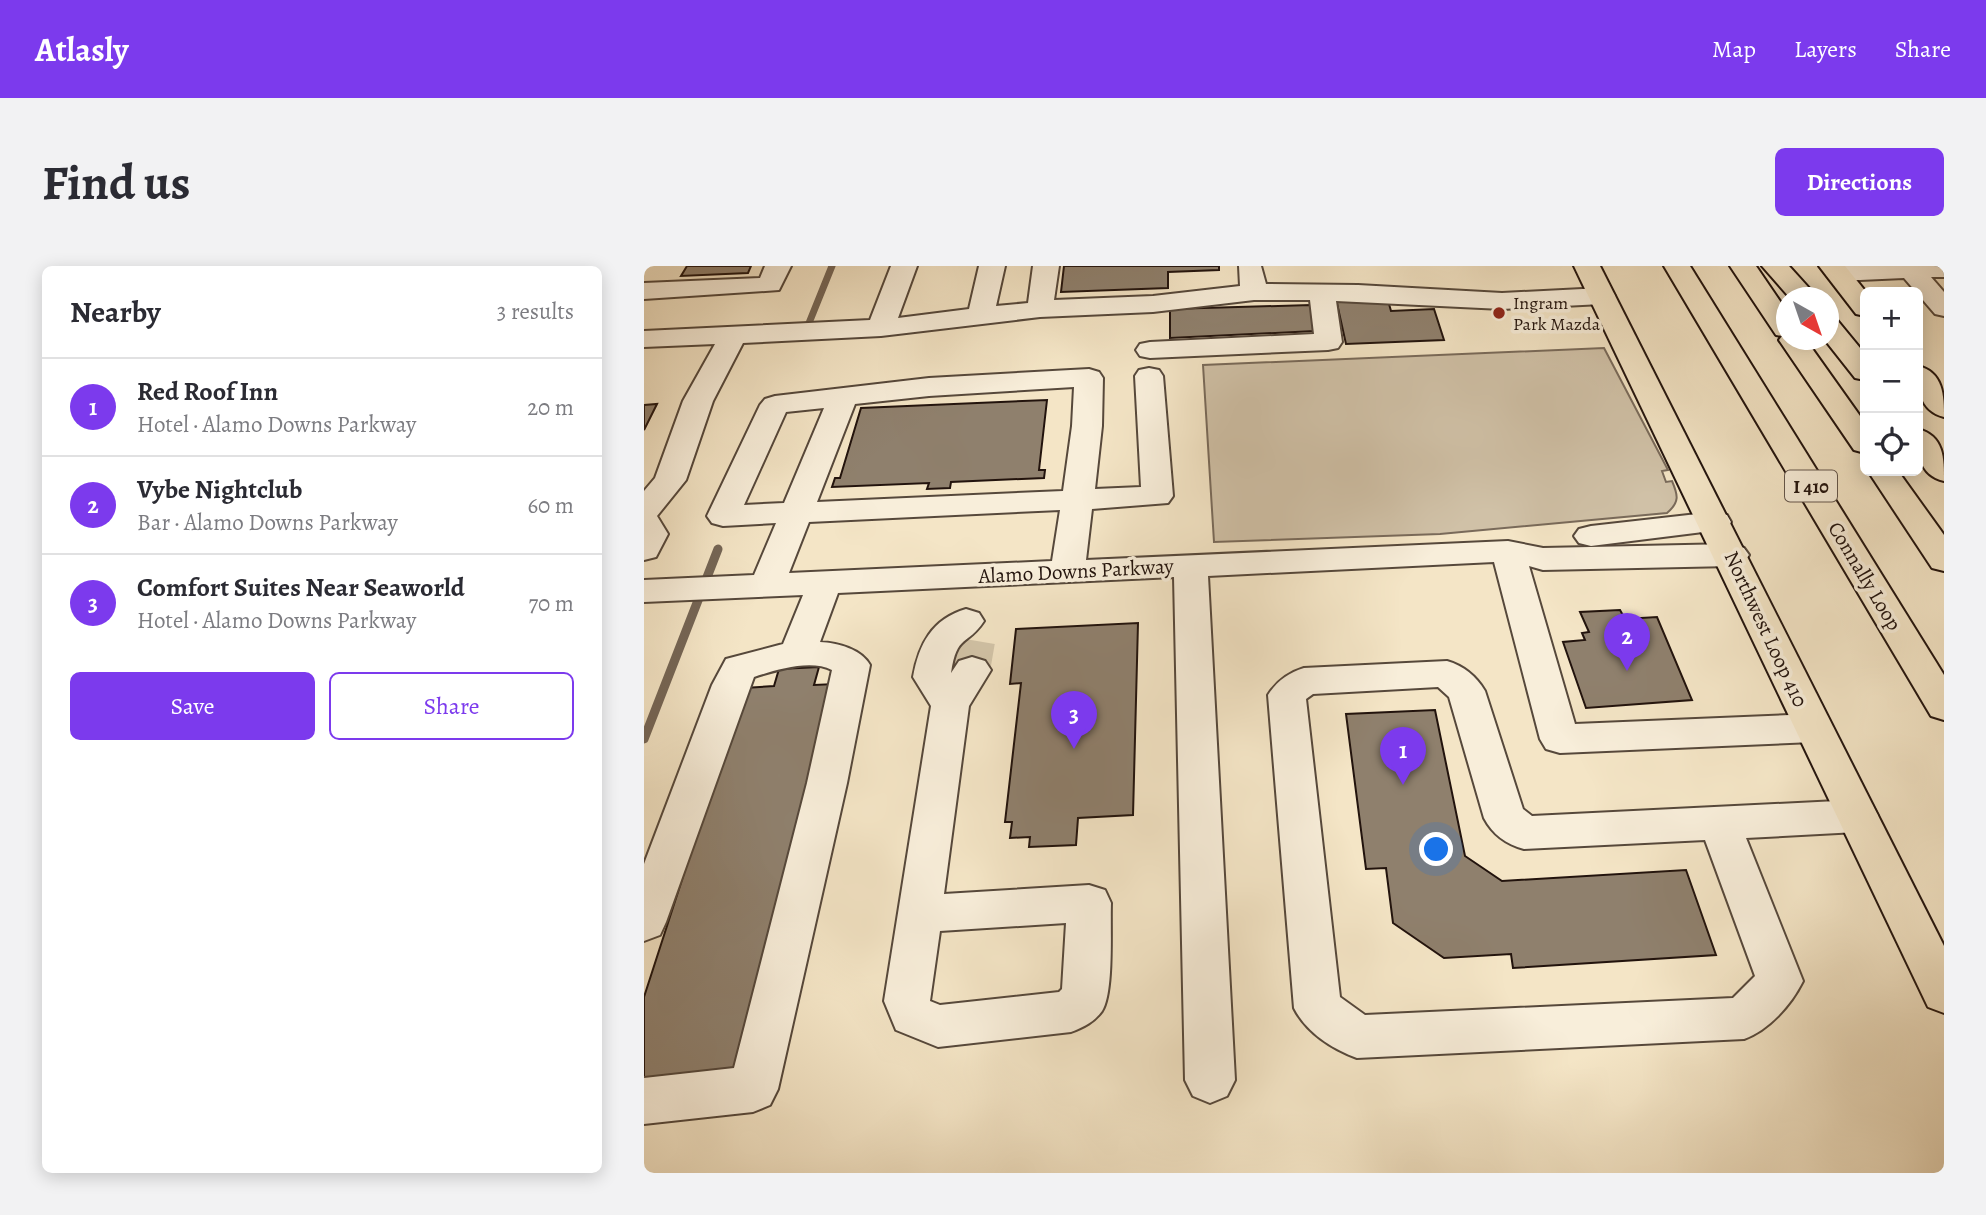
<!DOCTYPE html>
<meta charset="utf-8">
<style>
body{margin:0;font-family:Alegreya,serif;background:#f2f2f3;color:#2b2b33}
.controls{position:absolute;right:21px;top:21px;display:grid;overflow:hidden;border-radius:10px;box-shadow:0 4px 18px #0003}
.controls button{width:63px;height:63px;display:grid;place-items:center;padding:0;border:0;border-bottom:2px solid #e1e1e2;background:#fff;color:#2b2b33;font:35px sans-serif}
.compass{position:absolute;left:1132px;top:21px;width:63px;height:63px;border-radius:50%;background:#fff;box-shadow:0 4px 18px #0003;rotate:140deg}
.you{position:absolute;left:793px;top:584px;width:24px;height:24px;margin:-18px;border:5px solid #fff;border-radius:50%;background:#1a73e8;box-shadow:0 0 0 10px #1a73e833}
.badge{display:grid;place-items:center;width:46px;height:46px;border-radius:50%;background:#7c3aed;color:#fff;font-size:23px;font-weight:700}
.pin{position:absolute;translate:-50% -58px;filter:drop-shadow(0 2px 4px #0008)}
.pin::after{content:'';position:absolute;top:37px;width:24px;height:21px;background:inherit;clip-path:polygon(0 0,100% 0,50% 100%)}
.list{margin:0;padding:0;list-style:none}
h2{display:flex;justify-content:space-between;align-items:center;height:91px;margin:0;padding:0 28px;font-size:30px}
h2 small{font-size:23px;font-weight:400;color:#7c7c81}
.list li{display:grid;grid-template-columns:46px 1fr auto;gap:21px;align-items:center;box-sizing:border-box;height:98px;padding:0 28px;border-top:2px solid #e1e1e2}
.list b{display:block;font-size:26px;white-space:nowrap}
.list p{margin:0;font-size:23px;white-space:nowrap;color:#7c7c81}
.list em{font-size:23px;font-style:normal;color:#7c7c81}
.actions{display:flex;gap:14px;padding:21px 28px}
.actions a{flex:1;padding:16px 0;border:2px solid #7c3aed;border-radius:10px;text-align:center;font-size:24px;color:#7c3aed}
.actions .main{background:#7c3aed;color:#fff}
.icon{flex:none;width:38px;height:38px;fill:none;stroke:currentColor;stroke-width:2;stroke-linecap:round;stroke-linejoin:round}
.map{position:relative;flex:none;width:1300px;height:907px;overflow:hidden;border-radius:10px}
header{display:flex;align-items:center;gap:42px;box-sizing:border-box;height:98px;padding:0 35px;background:#7c3aed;color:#fff}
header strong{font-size:33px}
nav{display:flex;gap:38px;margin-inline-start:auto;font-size:24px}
.intro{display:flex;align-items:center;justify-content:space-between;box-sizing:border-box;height:168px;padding:0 42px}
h1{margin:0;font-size:49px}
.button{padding:18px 32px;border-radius:10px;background:#7c3aed;color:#fff;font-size:24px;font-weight:700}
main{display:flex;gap:42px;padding:0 42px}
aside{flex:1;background:#fff;border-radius:10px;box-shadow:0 4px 18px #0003}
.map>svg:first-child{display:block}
.green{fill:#d0c1a7;stroke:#796a5a;stroke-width:2}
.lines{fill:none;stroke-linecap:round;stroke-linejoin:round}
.stream-far1{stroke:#756656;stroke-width:7}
.stream{stroke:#756656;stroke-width:9}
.building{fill:#8f806d;stroke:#22130d;stroke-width:2}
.minor-tunnel{stroke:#d4c6aa;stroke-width:36;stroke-dasharray:36 18;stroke-linecap:butt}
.minor-casing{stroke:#56483b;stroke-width:4}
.major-casing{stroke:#22130d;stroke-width:4}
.highway-casing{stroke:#22130d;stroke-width:4}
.minor{fill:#f8eeda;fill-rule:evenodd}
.major{fill:#f4e5c6;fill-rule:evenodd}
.highway{fill:#f4e5c6;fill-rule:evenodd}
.poi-dot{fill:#8f2418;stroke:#f8eeda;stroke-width:2.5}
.labels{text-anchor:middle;stroke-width:7;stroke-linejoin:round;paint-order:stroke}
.far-poi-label{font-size:18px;fill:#22130d;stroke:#f8eeda;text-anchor:start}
.shield{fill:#f8eeda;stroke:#62554a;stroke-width:2}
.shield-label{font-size:19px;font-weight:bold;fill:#22130d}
.street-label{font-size:21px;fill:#22130d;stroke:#f8eeda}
</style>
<header>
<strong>Atlasly</strong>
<nav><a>Map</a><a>Layers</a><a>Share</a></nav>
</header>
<div class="intro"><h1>Find us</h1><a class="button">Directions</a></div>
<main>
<aside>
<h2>Nearby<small>3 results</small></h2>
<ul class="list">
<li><span class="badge">1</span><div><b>Red Roof Inn</b><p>Hotel · Alamo Downs Parkway</p></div><em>20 m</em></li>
<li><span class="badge">2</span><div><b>Vybe Nightclub</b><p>Bar · Alamo Downs Parkway</p></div><em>60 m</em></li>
<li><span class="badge">3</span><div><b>Comfort Suites Near Seaworld</b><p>Hotel · Alamo Downs Parkway</p></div><em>70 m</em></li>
</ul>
<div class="actions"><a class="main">Save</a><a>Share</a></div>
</aside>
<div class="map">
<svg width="1300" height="907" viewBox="0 0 1300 907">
<rect width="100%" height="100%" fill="#f4e5c6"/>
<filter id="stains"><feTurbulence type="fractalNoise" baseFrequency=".00286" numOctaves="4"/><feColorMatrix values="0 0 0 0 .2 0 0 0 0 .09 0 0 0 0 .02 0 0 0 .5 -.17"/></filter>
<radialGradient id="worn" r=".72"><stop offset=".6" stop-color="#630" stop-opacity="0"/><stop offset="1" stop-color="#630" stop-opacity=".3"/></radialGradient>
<path class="green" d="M 960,82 L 1024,204 L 1018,205 L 1022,216 L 1028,215 C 1034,229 1036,236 1023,247 L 796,268 L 570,276 L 559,99 Z"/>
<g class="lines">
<path class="stream-far1" d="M 165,57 L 188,0"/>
<path class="stream" d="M 0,473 L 74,283"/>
</g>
<g class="building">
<path d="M 43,0 L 107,0 L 104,7 L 37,10 Z"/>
<path d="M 420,0 L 575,0 L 575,4 L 524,6 L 524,22 L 417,26 Z"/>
<path d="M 743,31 L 747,45 L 790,43 L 800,74 L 702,78 L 692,33 Z"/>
<path d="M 667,39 L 671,65 L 526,72 L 526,43 Z"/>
<path d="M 403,134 L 395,204 L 401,204 L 400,212 L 307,216 L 306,222 L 283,223 L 285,217 L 188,221 L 191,212 L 196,212 L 217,142 Z"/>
<path d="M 13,138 L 0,164 L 0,139 Z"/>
<path d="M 976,344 L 981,353 L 1013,351 L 1048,434 L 942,442 L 919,376 L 941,374 L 938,367 L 945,366 L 936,346 Z"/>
<path d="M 494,357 L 489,549 L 434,552 L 432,579 L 385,581 L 386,571 L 366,572 L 368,556 L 361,556 L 377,417 L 366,418 L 372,363 Z"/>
<path d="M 175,401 L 170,419 L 191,418 L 93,805 L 0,812 L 0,731 L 100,422 L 130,420 L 135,403 Z"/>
<path d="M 791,444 L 821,590 L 858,615 L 1042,604 L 1072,689 L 869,702 L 867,688 L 800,692 L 749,657 L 742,602 L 722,603 L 702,448 Z"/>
</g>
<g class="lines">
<path class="minor-tunnel" d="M 328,404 L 333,375"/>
<defs>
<g id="minor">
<path d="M 121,0 L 147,0 L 135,24 L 0,33 L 0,17 L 116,12 Z"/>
<path d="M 247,0 L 273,0 L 254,52 L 325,43 L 335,0 L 361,0 L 352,40 L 384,37 L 389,0 L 415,0 L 410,34 L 509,30 L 596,20 L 595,0 L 617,0 L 622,18 L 714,19 L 858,27 L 958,22 L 967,24 L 971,30 L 967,36 L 958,38 L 858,43 L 692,35 L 698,76 L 694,82 L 684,84 L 506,92 L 496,90 L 492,84 L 496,78 L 506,76 L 670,68 L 666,34 L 610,34 L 509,46 L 396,51 L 237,70 L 99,77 L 69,135 L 42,214 L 13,250 L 24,268 L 12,291 L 0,294 L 0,225 L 11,212 L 39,135 L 71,78 L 0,81 L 0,65 L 226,54 Z"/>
<path d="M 1192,0 L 1300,0 L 1300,11 L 1287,11 L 1300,26 L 1300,50 L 1291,48 L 1260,12 L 1194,15 L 1185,12 L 1181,7 L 1185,2 Z"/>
<path d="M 505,102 L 515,104 L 519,110 L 529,230 L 524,237 L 448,243 L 442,294 L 864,275 L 899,282 L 1088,278 L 1100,282 L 1105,289 L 1100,296 L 1088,300 L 899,304 L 885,300 L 931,458 L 1169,448 L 1183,452 L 1188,462 L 1183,472 L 1169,476 L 916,487 L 902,483 L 896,473 L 850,296 L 564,310 L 591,814 L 583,830 L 566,837 L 549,830 L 541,814 L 530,311 L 194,327 L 176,376 C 194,377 217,383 226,399 L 203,517 L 134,823 L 126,839 L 109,846 L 0,858 L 0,812 L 90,802 L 163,517 L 188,404 C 166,393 132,404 110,411 L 22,656 L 16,669 L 0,675 L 0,598 L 68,419 L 82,393 L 139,378 L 159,329 L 0,336 L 0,314 L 110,309 L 132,257 L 79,260 L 68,257 L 63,250 L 116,139 L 121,133 L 131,130 L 285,112 L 445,103 L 455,106 L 459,112 L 458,160 L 451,223 L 497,221 L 491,110 L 495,104 ZM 430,121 L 428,160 L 419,225 L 173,236 L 211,138 L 285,130 ZM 180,142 L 140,237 L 100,239 L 142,146 ZM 416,244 L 408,295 L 145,307 L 165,256 Z"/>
<path d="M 1071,246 L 1083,249 L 1087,256 L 1083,263 L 947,280 L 935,277 L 930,270 L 935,263 L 947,260 Z"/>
<path d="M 322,343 L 335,347 L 340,355 C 323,381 313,367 307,407 L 315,395 L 328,391 L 341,395 L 347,404 L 325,440 L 300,628 L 445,619 L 461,624 L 467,637 C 466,662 470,726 458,745 C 450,756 440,761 427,766 L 294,781 L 252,764 L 240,735 L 287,440 L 269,411 C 275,378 288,353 322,343 ZM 422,657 L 418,723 L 415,726 L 296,739 L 286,735 L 296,665 Z"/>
<path d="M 803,395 C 820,400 832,410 841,425 L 879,543 L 888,550 L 1213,534 L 1228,539 L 1234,550 L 1228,561 L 1213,566 L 1102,572 L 1159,715 C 1147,739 1125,764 1100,773 L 713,792 C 688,783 662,766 650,742 L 624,429 C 633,415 644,407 660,402 ZM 794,421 L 805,431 L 840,552 C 849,569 862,578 880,583 L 1061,574 L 1111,710 L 1089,732 L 721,749 L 696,731 L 662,433 L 669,428 Z"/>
</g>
<g id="major">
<path d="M 930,0 L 956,0 L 1300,680 L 1300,747 L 1284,741 Z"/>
<path d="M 1175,0 L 1201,0 L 1222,26 L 1221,50 L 1212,48 Z"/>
<path d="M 1274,100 C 1299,106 1300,129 1300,151 C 1275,145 1273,121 1274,100 Z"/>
</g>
<g id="highway">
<path d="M 1020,0 L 1046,0 L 1300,409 L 1300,454 L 1287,450 Z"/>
<path d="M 1086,0 L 1112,0 L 1142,44 L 1142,74 L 1162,74 L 1221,157 L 1221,187 L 1210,184 L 1135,74 L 1138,70 L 1132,69 Z"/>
<path d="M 1118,0 L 1145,0 L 1174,32 L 1146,32 Z"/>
<path d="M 1184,52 L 1193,54 L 1221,88 L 1221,114 L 1211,112 L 1181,74 L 1184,74 Z"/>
<path d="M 1274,163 C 1300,170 1300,192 1300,215 C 1274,209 1273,185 1274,163 Z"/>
<path d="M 1224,205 L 1254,205 L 1300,269 L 1300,305 L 1288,302 Z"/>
</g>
</defs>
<use href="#minor" class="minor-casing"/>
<use href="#major" class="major-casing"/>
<use href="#highway" class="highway-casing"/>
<use href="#minor" class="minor"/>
<use href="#major" class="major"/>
<use href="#highway" class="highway"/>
</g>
<circle class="poi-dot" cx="855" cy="47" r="7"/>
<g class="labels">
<g class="far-poi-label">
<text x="869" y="43">Ingram<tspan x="869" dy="21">Park Mazda</tspan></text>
</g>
<rect class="shield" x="1141" y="204.5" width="52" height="31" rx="5"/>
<g class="shield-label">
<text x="1167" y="227">I 410</text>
</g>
<g class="street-label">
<text transform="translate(432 305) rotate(-3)" y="7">Alamo Downs Parkway</text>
<text transform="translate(1221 310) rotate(59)" y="7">Connally Loop</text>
<text transform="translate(1122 363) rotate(65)" y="7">Northwest Loop 410</text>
</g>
</g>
<rect width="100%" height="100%" filter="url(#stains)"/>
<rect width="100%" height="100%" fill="url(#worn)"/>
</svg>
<div class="controls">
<button>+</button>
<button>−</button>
<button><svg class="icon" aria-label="locate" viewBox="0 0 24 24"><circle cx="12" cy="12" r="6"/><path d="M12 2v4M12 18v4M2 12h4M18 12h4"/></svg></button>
</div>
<svg class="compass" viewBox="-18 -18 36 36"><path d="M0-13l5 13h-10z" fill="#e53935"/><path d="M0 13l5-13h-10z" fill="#7c7c81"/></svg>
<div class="you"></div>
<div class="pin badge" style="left:759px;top:519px">1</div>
<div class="pin badge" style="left:983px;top:405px">2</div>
<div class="pin badge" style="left:430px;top:483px">3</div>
</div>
</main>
